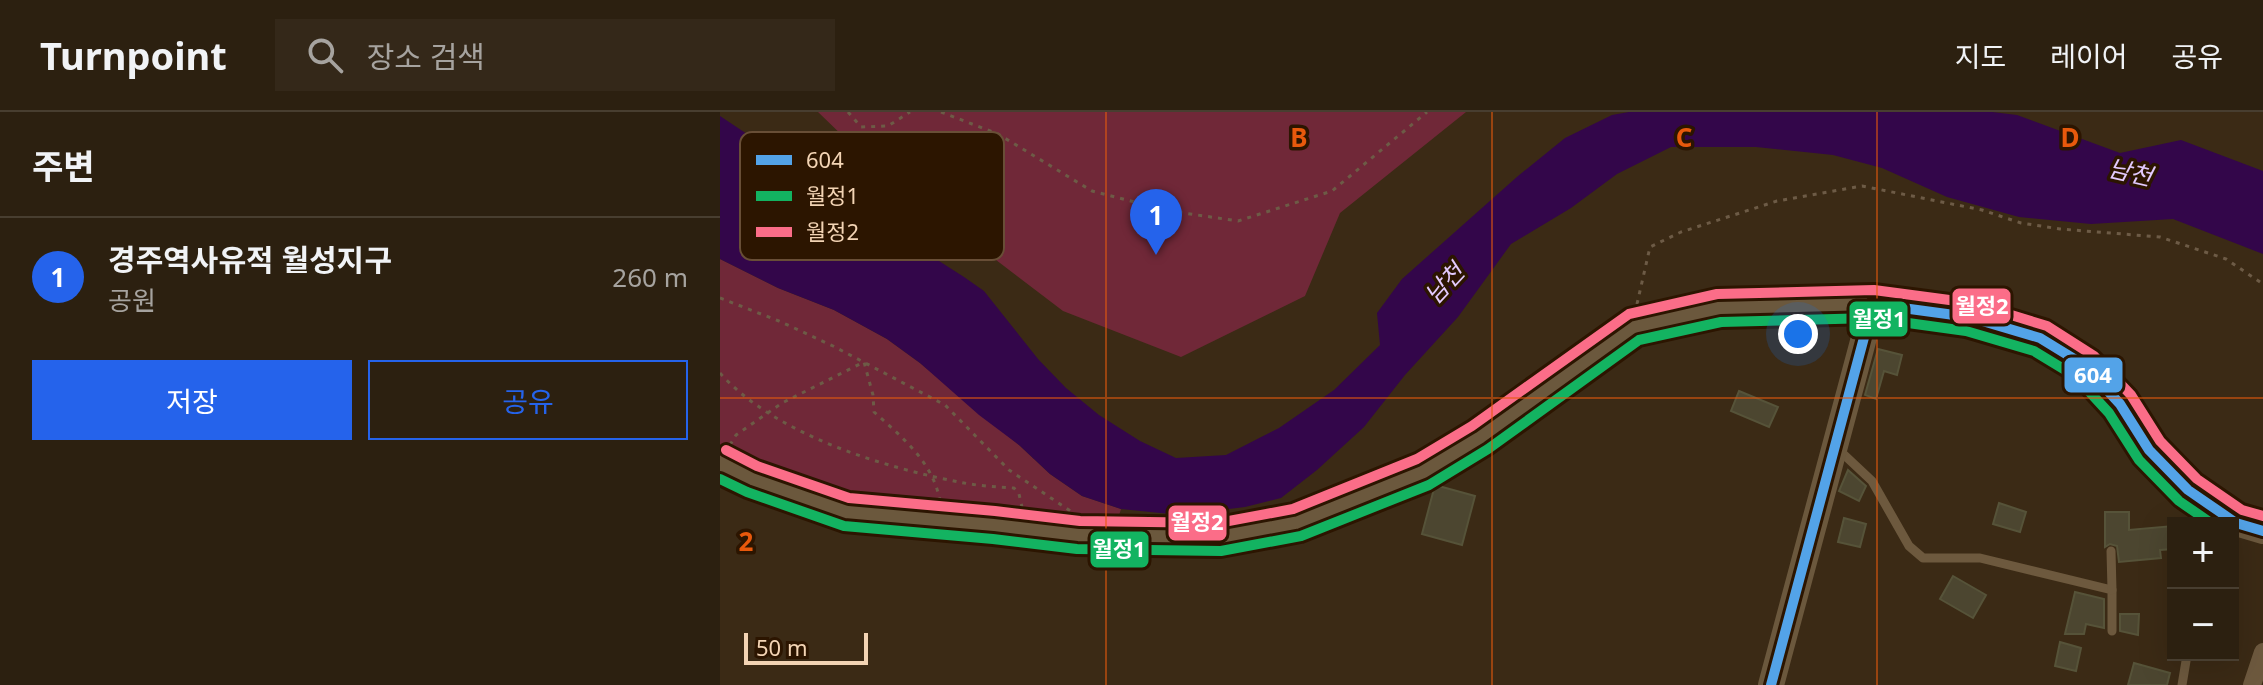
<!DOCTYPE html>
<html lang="ko">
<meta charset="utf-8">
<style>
body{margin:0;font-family:"Noto Sans","Noto Sans KR",sans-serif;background:#342819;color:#f1f3f6}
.controls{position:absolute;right:24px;bottom:24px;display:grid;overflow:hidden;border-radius:0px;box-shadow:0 8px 32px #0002}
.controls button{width:72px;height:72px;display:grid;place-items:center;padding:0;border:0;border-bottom:2px solid #483e30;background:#2c2010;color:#f1f3f6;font:40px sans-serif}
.scale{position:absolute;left:24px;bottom:20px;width:124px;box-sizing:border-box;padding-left:8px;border:4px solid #f3d4b4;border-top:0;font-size:22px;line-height:28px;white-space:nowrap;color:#f3d4b4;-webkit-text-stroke:6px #2c1500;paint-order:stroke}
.you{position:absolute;left:1078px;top:222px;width:28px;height:28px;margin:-20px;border:6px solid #fff;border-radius:50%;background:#1a73e8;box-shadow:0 0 0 12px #1a73e833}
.badge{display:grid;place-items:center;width:52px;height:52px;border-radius:50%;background:#2563eb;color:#fff;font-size:26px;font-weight:700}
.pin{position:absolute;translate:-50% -66px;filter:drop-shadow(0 2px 4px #0008)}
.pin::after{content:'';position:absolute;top:42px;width:28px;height:24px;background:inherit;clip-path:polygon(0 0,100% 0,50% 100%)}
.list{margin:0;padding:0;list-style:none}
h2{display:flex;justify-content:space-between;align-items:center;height:104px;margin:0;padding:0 32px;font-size:34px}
h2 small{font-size:26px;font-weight:400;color:#a6a39f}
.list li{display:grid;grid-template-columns:52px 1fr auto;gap:24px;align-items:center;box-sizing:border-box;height:120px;padding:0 32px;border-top:2px solid #483e30}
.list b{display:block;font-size:30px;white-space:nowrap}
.list p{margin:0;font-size:26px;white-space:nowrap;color:#a6a39f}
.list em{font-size:26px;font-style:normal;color:#a6a39f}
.actions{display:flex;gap:16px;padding:24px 32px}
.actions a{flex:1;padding:18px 0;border:2px solid #2563eb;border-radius:0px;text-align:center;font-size:28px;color:#2563eb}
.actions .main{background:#2563eb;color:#fff}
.icon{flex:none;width:44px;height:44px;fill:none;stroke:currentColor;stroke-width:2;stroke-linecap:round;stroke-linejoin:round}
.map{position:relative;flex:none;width:1543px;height:573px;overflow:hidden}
header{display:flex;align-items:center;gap:48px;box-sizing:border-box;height:112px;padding:0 40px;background:#2c2010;border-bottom:2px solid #483e30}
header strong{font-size:38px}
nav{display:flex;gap:44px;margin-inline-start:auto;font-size:28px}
.search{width:560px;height:72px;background:#342819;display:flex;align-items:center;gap:20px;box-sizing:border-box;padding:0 28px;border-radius:0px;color:#a6a39f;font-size:30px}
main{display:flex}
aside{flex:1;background:#2c2010}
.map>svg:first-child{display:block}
.green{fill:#702838}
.water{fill:#33064a}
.building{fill:#4c4630;stroke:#565339;stroke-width:2}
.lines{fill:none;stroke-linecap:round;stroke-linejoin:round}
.path{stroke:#6d5b46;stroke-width:3;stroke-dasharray:4 6;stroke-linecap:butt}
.lane{stroke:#6d593e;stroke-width:9}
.street{stroke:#6d593e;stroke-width:18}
.secondary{stroke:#6b583d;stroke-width:26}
.bus-1-casing{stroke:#2c1500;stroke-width:16}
.bus-2-casing{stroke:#2c1500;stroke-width:16}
.bus-3-casing{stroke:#2c1500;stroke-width:16}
.bus-1{stroke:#53a3e8;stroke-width:10}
.bus-2{stroke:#13b361;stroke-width:10}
.bus-3{stroke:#fb6d88;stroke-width:10}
.grid{fill:none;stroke:#e8590c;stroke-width:2;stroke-opacity:0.55}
.labels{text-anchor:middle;stroke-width:7;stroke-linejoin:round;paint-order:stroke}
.water-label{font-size:24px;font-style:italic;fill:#e3cafe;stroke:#2c1500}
.key{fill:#2c1500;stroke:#684e36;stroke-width:2}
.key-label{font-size:22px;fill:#f3d4b4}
.grid-label{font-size:26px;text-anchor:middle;font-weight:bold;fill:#e8590c;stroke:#2c1500;stroke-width:7;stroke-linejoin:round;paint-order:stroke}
.line-badge{stroke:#2c1500;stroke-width:3}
.badge-label{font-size:22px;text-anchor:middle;font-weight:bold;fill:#fff}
</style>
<header>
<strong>Turnpoint</strong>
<div class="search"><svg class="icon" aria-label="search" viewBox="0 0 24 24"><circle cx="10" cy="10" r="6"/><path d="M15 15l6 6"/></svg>장소 검색</div>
<nav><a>지도</a><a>레이어</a><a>공유</a></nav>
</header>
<main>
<aside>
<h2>주변<small></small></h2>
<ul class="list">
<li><span class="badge">1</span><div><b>경주역사유적 월성지구</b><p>공원</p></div><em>260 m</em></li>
</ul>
<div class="actions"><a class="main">저장</a><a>공유</a></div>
</aside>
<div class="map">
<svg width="1543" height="573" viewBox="0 0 1543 573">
<rect width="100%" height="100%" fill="#3b2a15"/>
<g class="green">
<path d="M 98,0 L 746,0 L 620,101 L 585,184 L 461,245 L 343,199 L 158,58 Z"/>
<path d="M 0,147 L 58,176 L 114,198 L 167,227 L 200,251 L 299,333 L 330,362 L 362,384 L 401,397 L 393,423 L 126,400 L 0,351 Z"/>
</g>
<path class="water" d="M 909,0 L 1272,0 L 1297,3 L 1400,41 L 1461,28 L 1543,59 L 1543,142 L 1453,107 L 1371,112 L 1299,105 L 1227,85 L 1162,56 L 1113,43 L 1036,35 L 951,35 L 897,62 L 851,96 L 791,132 L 738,205 L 685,263 L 644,315 L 597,358 L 561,386 L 525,395 L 460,403 L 401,397 L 362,384 L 330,362 L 299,333 L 259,303 L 200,251 L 167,227 L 114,198 L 58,176 L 0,147 L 0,4 L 36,28 L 92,81 L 146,116 L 219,149 L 244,165 L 264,179 L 318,247 L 346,276 L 379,303 L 420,329 L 456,346 L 506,343 L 559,316 L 614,278 L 660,233 L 657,201 L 682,167 L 798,64 L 845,26 L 892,3 Z"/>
<g class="building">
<path d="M 1158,237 L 1182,243 L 1177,263 L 1164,259 L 1156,287 L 1145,283 Z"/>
<path d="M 1019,279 L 1058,295 L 1049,315 L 1011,299 Z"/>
<path d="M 1128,358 L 1146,374 L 1139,389 L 1119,379 Z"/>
<path d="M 715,373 L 755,384 L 742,433 L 702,422 Z"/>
<path d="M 1279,391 L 1306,400 L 1300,420 L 1273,412 Z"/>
<path d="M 1385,400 L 1409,400 L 1409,418 L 1453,414 L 1453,437 L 1440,438 L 1441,446 L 1399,450 L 1397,434 L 1390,432 L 1385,435 Z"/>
<path d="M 1124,406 L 1146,412 L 1140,435 L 1118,430 Z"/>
<path d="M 1233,464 L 1266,483 L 1253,506 L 1220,487 Z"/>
<path d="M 1355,480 L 1384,487 L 1384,516 L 1366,512 L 1364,522 L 1345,522 Z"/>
<path d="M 1400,502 L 1419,502 L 1418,523 L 1400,519 Z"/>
<path d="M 1340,530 L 1361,536 L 1356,559 L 1335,554 Z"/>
<path d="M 1414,551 L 1450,561 L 1447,573 L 1408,573 Z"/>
</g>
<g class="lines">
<g class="path">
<path d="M 128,0 L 141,15 L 168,14 L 190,0"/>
<path d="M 221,0 L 278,22 L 372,79 L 450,99 L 518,109 L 612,79 L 707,0"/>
<path d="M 0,186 L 59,209 L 113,234 L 225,293 L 289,358 L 352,400"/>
<path d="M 917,192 L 930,135 L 961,120 L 1057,89 L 1142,74 L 1262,98 L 1301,111 L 1340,117 L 1440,125 L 1506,147 L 1543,172"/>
<path d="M 0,261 C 55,323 165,356 244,371 C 260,374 277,375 294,376 L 299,382 L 302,395"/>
<path d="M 10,333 L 16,323 L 62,291 L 144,250 L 153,283 L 154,300 C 182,325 213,350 220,389"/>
</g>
<g class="lane">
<path d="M 1119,338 L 1152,369 L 1189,434 L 1203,446 L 1260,446 L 1392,478 L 1392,519"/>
<path d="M 1391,439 L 1392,478"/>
<path d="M 1462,573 L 1467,543"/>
</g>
<path class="street" d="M 1532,573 L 1543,540"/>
<g class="secondary">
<path d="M 0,351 L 32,367 L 126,400 L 274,413 L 359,423 L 499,425 L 577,411 L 703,360 L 760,326 L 913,215 L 999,196 L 1153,192 L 1249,205 L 1320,226 L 1364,253 L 1400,292 L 1429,338 L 1468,378 L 1516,411 L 1543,419"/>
<path d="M 1051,573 L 1153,192"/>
</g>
<defs>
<g id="bus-1">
<path d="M 1153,192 L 1249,205 L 1320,226 L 1364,253 L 1400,292 L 1429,338 L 1468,378 L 1516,411 L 1543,419"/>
<path d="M 1051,573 L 1153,192"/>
</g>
<path id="bus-2" d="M 0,367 L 27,380 L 124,414 L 273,427 L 357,437 L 501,439 L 581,424 L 709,373 L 768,337 L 919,228 L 1001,210 L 1152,206 L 1246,219 L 1314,239 L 1355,264 L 1389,301 L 1419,348 L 1459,389 L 1491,411"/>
<path id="bus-3" d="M 6,338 L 37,354 L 129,386 L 275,399 L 360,409 L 498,411 L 573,397 L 697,347 L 752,314 L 909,202 L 997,182 L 1154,178 L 1252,191 L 1327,214 L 1374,244 L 1411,283 L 1440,329 L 1477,367 L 1522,398 L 1543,404"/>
</defs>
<use href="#bus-1" class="bus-1-casing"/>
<use href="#bus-2" class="bus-2-casing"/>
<use href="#bus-3" class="bus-3-casing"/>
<use href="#bus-1" class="bus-1"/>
<use href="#bus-2" class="bus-2"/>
<use href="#bus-3" class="bus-3"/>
</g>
<path class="grid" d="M 386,0 L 386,573M 772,0 L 772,573M 1157,0 L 1157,573M 0,286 L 1543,286"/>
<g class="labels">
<g class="water-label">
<text transform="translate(1410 61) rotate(13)" y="8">남천</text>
<text transform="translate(725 172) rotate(-47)" y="8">남천</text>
</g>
</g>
<rect x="20" y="20" width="264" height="128" rx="12" class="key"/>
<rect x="36" y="43" width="36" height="10" fill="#53a3e8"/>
<rect x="36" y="79" width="36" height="10" fill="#13b361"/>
<rect x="36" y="115" width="36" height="10" fill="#fb6d88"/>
<g class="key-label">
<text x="86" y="56">604</text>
<text x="86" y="92">월정1</text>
<text x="86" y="128">월정2</text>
</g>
<g class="grid-label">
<text x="579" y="35">B</text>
<text x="964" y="35">C</text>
<text x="1350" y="35">D</text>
<text x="26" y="439">2</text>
</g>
<g class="line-badge">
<rect x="1231" y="175" width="61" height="38" rx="8" fill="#fb6d88"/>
<rect x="1128" y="188" width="61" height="38" rx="8" fill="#13b361"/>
<rect x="1343" y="244" width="61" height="38" rx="8" fill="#53a3e8"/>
<rect x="447" y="392" width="61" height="38" rx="8" fill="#fb6d88"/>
<rect x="369" y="418" width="61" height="39" rx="8" fill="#13b361"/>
</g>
<g class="badge-label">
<text x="1262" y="202">월정2</text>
<text x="1159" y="215">월정1</text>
<text x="1373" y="271">604</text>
<text x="477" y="418">월정2</text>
<text x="399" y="445">월정1</text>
</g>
</svg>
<div class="controls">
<button>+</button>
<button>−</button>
</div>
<div class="scale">50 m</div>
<div class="you"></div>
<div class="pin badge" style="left:436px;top:143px">1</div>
</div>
</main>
